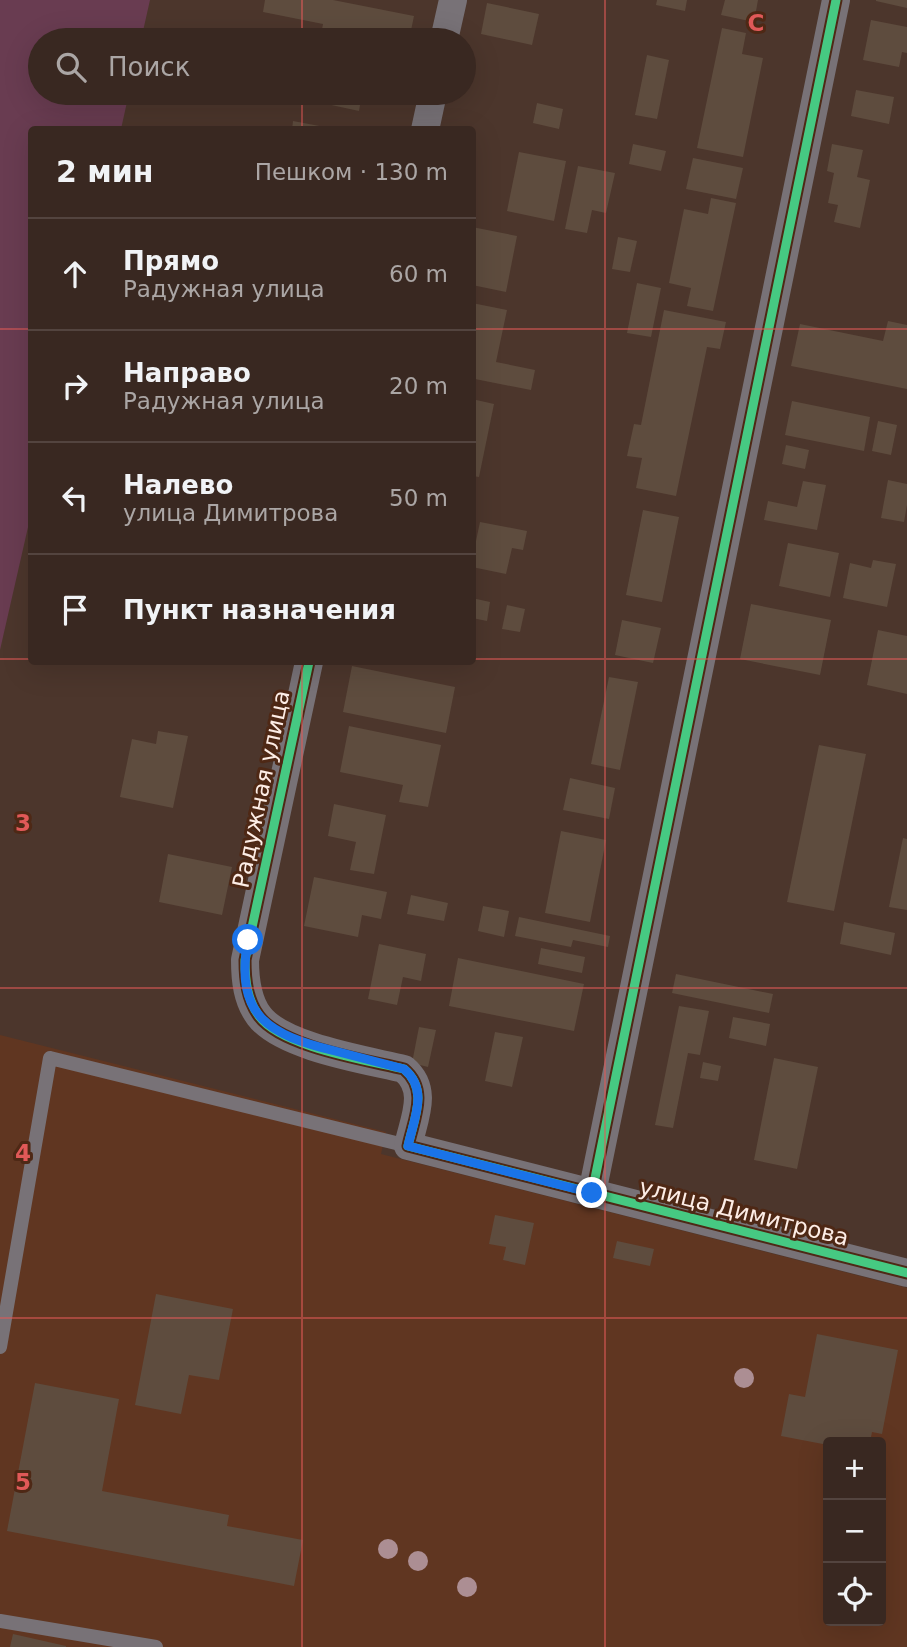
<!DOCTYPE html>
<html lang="ru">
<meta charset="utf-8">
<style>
body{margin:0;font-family:"DejaVu Sans",sans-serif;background:#44342e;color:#f1f3f6}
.controls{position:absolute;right:21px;bottom:21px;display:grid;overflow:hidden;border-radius:7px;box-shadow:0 7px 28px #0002}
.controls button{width:63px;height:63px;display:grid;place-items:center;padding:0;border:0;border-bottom:2px solid #53443f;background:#392821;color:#f1f3f6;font:35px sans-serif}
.stop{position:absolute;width:21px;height:21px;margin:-16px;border:5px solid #1a73e8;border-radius:50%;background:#fff}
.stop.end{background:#1a73e8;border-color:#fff;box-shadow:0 2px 7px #0008}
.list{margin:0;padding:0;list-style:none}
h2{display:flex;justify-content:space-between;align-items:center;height:91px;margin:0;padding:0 28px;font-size:30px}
h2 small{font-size:23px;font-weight:400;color:#aba6a5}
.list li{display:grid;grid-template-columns:46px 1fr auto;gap:21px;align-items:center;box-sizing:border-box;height:112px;padding:0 28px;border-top:2px solid #53443f}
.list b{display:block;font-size:26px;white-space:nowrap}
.list p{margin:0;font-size:23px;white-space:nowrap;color:#aba6a5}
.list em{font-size:23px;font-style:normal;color:#aba6a5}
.icon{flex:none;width:38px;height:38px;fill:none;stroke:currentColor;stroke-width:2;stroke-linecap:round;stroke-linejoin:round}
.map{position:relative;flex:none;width:907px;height:1647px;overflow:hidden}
.search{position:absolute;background:#392821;box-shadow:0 7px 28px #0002;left:28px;top:28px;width:448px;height:77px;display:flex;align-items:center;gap:18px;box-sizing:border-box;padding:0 24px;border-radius:38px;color:#aba6a5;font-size:26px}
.panel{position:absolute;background:#392821;box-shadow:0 7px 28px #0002;left:28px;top:126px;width:448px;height:539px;border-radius:7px}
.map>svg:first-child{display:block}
.built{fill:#603621;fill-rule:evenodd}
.green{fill:#693c51}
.building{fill:#5e4c3e}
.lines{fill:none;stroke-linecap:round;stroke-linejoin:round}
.service{stroke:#787277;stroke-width:14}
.minor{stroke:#787277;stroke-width:28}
.cycleway-casing{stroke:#4e2815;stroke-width:13}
.cycleway{stroke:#46c982;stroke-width:9}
.tree{fill:#ac8e93}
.route{stroke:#1a73e8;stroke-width:9}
.grid{fill:none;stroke:#e05958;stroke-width:2;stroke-opacity:0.55}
.labels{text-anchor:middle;stroke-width:6;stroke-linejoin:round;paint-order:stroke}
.street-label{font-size:23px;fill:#fdede6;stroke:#4e2815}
.grid-label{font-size:23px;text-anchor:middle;font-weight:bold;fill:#e05958;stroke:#4e2815;stroke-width:6;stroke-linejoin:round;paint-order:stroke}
</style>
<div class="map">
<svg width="907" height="1647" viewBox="0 0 907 1647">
<rect width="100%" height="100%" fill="#4c362c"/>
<path class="built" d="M 0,1035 L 386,1132 L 381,1154 L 907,1288 L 907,1647 L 0,1647 ZM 828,1442 L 881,1442 L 881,1621 L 828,1621 Z"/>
<path class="green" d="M 0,0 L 150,0 L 141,40 L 40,40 L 40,93 L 129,93 L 121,129 L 32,130 L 31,514 L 0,650 Z"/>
<g class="building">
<path d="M 265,0 L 333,0 L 414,16 L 409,40 L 320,40 L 323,24 L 263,12 Z"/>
<path d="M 657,0 L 687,0 L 685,11 L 656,5 Z"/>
<path d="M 725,0 L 758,0 L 754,22 L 721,15 Z"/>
<path d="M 876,0 L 907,0 L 907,8 L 876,1 Z"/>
<path d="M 487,3 L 539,14 L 532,45 L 481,34 Z"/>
<path d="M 871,20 L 907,27 L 907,53 L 902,52 L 899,67 L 863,60 Z"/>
<path d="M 722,28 L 746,33 L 742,54 L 763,58 L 743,157 L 697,148 Z"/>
<path d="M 647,55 L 669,60 L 657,119 L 635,115 Z"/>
<path d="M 856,90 L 894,97 L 889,124 L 851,116 Z"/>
<path d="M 276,93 L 362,93 L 359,111 Z"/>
<path d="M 379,93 L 409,93 L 407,100 Z"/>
<path d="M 537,103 L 563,109 L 559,129 L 533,123 Z"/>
<path d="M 293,121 L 330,128 L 330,130 L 292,130 Z"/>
<path d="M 633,144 L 666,151 L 661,171 L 629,164 Z"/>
<path d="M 832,144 L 863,150 L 857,177 L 870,180 L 860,228 L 834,222 L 838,205 L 828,203 L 834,173 L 827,171 Z"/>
<path d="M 519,152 L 566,161 L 554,221 L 507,211 Z"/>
<path d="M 693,158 L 743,168 L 736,199 L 686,189 Z"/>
<path d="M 578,166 L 615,173 L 606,213 L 592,210 L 587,233 L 565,229 Z"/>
<path d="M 711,198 L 736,203 L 713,311 L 687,306 L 691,288 L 669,283 L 684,209 L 708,214 Z"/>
<path d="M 472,227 L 517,236 L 506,292 L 472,285 Z"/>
<path d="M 618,237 L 637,241 L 630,272 L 612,269 Z"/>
<path d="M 637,283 L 661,288 L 651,337 L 627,333 Z"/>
<path d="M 472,303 L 507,310 L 496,362 L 535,370 L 531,390 L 475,379 L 472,387 Z"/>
<path d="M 664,310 L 726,322 L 720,349 L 707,347 L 676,496 L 636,488 L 642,458 L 627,456 L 634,424 L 641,425 Z"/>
<path d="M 888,321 L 907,325 L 907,389 L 791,366 L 800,324 L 883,341 Z"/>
<path d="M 472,399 L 494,404 L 479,477 L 472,476 Z"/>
<path d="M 792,401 L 870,417 L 864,451 L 785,435 Z"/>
<path d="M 878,421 L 897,425 L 891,455 L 872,451 Z"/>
<path d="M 786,445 L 809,450 L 805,469 L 782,464 Z"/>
<path d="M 888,480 L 907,484 L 907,505 L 904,522 L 881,518 Z"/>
<path d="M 803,481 L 826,485 L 817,530 L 764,520 L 768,501 L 797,507 Z"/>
<path d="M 643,510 L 679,517 L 662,602 L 626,595 Z"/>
<path d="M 480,522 L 527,531 L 523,550 L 512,548 L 506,574 L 472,567 L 472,540 L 476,541 Z"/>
<path d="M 788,543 L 839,553 L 830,597 L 779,586 Z"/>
<path d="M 873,560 L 896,564 L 887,607 L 843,598 L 850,563 L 871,568 Z"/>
<path d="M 472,598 L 490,602 L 487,621 L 472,618 Z"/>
<path d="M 751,604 L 831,620 L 820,675 L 740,659 Z"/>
<path d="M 507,605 L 525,609 L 520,632 L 502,629 Z"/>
<path d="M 622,620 L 661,628 L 653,663 L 615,655 Z"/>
<path d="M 878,630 L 907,636 L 907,694 L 867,685 Z"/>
<path d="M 352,666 L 455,687 L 446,733 L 343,712 Z"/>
<path d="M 609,677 L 638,682 L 620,770 L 591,764 Z"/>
<path d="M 349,726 L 441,745 L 428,807 L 399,802 L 403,785 L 340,772 Z"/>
<path d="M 158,731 L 188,736 L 173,808 L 120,797 L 132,739 L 156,744 Z"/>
<path d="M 819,745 L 866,754 L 834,911 L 787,902 Z"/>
<path d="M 570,778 L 615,788 L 609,819 L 563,810 Z"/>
<path d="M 334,804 L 386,815 L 374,874 L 350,870 L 356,842 L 328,836 Z"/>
<path d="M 561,831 L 606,840 L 590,922 L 545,913 Z"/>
<path d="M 903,838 L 907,839 L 907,910 L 889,907 Z"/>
<path d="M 168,854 L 232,867 L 222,915 L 159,902 Z"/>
<path d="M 314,877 L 387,892 L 381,919 L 362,915 L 358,937 L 304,926 Z"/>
<path d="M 411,895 L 448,903 L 444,921 L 407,914 Z"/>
<path d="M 483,906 L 509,911 L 504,937 L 478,931 Z"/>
<path d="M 519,917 L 610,936 L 608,947 L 573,940 L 571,947 L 515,936 Z"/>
<path d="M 844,922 L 895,933 L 891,955 L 840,944 Z"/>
<path d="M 379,944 L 426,954 L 421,981 L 403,977 L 397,1005 L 368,999 Z"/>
<path d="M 541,948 L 585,957 L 582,973 L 538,964 Z"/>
<path d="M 458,958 L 584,984 L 574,1031 L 449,1006 Z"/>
<path d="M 676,974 L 773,994 L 769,1013 L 672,993 Z"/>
<path d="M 679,1006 L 709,1011 L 700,1055 L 688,1053 L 673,1128 L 655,1125 Z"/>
<path d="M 733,1017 L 770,1024 L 766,1046 L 729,1038 Z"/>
<path d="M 419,1027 L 436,1030 L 428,1067 L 412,1063 Z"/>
<path d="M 495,1032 L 523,1037 L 512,1087 L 485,1081 Z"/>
<path d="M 774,1058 L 818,1067 L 797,1169 L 754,1160 Z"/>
<path d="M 703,1062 L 721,1066 L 718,1081 L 700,1078 Z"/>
<path d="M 495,1215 L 534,1223 L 525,1265 L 503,1260 L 506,1247 L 489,1244 Z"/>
<path d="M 617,1241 L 654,1249 L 650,1266 L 613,1258 Z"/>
<path d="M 156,1294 L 233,1309 L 219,1380 L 189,1375 L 181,1414 L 135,1405 Z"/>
<path d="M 817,1334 L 898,1350 L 882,1434 L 872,1432 L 870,1442 L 828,1442 L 828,1445 L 781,1436 L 789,1394 L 805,1397 Z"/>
<path d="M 35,1383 L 119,1399 L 102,1491 L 229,1515 L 227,1526 L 303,1540 L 294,1586 L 7,1531 Z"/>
<path d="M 13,1634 L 66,1646 L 66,1647 L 10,1647 Z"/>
</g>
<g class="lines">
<g class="service">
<path d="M 0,1347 L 50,1058 L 408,1146"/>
<path d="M 0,1621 L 156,1647"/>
</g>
<g class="minor">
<path d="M 444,40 L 453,0"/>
<path d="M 425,130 L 433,93"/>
<path d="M 309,662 L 245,960 C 245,980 247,1000 259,1016 C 282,1047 367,1060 404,1069 C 429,1090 414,1118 408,1146 L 907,1273"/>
<path d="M 592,1193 L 836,0"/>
</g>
<defs>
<g id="cycleway">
<path d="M 309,662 L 245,960 C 245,980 247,1000 259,1016 C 282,1047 367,1060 404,1069 C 429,1090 414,1118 408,1146 L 907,1273"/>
<path d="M 592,1193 L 836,0"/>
</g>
</defs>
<use href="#cycleway" class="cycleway-casing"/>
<use href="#cycleway" class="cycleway"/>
</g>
<g class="tree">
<circle cx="744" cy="1378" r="10"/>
<circle cx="388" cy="1549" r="10"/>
<circle cx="418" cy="1561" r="10"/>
<circle cx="467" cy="1587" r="10"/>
</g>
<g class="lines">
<path class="route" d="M 248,940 C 234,1016 269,1035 335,1051 C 358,1057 381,1063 404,1069 C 429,1090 414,1118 408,1146 L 592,1193"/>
</g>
<path class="grid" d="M 302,0 L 302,40M 605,0 L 605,1647M 302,93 L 302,130M 0,329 L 32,329M 472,329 L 907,329M 0,659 L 32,659M 472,659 L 907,659M 302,662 L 302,1647M 0,988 L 907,988M 0,1318 L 907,1318"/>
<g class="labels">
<g class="street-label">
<text transform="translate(261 789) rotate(-78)" y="8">Радужная улица</text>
<text transform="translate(744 1212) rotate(14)" y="8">улица Димитрова</text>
</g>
</g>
<g class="grid-label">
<text x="756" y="31">C</text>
<text x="23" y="831">3</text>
<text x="23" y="1161">4</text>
<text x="23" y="1490">5</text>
</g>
</svg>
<div class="controls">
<button>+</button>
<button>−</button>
<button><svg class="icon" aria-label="locate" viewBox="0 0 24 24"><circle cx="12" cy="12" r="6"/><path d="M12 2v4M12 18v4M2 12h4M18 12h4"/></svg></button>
</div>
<div class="stop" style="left:248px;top:940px"></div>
<div class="stop end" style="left:592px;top:1193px"></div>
<div class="search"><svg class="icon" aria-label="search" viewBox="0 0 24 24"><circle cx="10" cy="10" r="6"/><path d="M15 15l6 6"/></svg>Поиск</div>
<section class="panel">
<h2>2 мин<small>Пешком · 130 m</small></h2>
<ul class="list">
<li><svg class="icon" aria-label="ahead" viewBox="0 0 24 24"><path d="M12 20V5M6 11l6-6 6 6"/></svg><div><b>Прямо</b><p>Радужная улица</p></div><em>60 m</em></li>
<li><svg class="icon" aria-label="right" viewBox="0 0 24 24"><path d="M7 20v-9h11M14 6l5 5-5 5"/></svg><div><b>Направо</b><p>Радужная улица</p></div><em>20 m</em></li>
<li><svg class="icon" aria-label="left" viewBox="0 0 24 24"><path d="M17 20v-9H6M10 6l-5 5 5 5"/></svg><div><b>Налево</b><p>улица Димитрова</p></div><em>50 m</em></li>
<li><svg class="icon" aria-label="arrive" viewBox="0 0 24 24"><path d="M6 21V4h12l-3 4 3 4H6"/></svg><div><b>Пункт назначения</b></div></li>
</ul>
</section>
</div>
